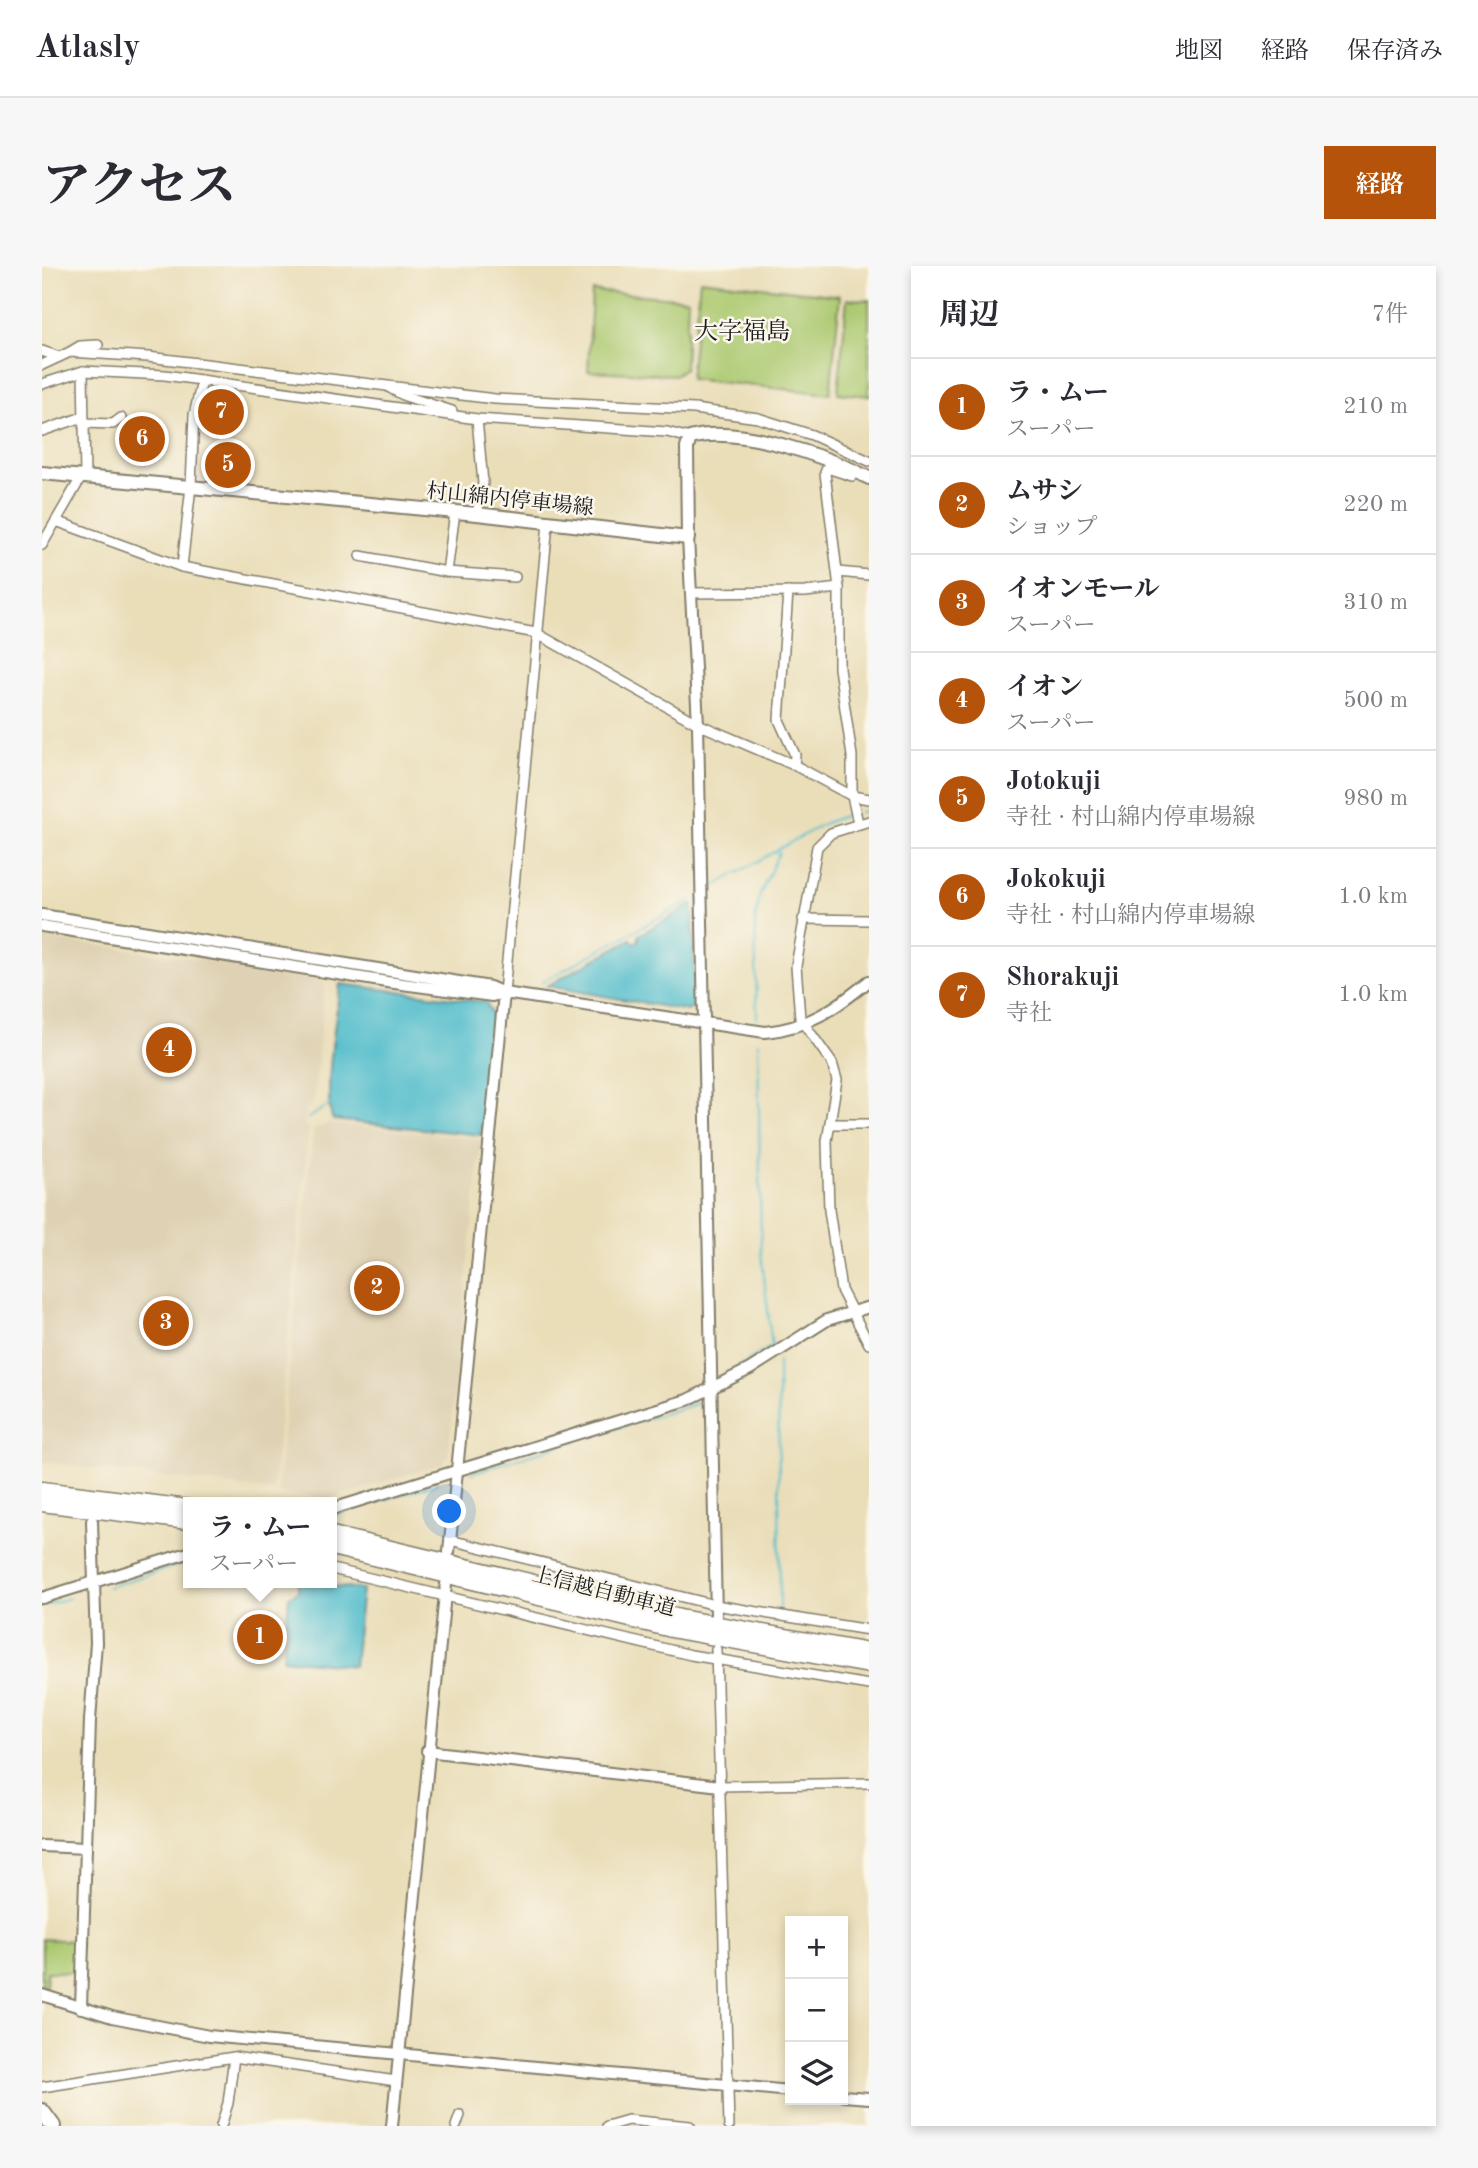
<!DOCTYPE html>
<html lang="ja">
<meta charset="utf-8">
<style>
body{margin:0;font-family:"Old Standard TT","Noto Serif JP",serif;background:#f7f7f7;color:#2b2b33}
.controls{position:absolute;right:21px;bottom:21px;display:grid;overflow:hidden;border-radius:0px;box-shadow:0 4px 10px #0003}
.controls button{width:63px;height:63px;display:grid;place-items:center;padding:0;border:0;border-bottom:2px solid #e1e1e2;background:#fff;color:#2b2b33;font:35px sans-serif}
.you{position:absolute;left:408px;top:1246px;width:24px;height:24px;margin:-18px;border:5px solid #fff;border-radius:50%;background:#1a73e8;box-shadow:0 0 0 10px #1a73e833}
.badge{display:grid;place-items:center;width:46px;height:46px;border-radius:50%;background:#b45309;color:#fff;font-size:23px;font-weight:700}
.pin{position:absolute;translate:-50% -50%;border:4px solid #fff;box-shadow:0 2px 7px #0006}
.popup{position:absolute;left:141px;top:1231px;width:154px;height:91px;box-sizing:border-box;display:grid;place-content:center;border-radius:0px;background:#fff;filter:drop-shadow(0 2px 5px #0005);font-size:23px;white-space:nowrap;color:#7c7c81}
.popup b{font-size:26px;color:#2b2b33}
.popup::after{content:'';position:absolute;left:50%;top:100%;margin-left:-14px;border:14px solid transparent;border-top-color:#fff}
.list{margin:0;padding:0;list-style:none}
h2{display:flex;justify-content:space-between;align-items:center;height:91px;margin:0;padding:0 28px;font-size:30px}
h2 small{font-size:23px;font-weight:400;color:#7c7c81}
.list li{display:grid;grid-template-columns:46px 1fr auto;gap:21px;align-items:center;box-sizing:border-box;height:98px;padding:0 28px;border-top:2px solid #e1e1e2}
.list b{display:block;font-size:26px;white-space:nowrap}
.list p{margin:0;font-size:23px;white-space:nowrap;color:#7c7c81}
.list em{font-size:23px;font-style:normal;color:#7c7c81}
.icon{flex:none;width:38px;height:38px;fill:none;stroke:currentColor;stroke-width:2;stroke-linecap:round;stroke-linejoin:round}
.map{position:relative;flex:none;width:827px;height:1860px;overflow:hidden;border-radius:0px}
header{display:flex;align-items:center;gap:42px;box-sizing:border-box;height:98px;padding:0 35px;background:#fff;border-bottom:2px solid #e1e1e2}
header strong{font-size:33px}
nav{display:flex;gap:38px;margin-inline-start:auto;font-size:24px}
.intro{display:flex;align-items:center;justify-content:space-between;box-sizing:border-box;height:168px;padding:0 42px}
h1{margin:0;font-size:49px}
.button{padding:18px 32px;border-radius:0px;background:#b45309;color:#fff;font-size:24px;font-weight:700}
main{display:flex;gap:42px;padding:0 42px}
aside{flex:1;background:#fff;border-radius:0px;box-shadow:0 4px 10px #0003}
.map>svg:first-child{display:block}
.built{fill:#dfd2b4}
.green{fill:#acc970;stroke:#647246;stroke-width:2}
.water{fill:#50bccb;stroke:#366c74;stroke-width:2}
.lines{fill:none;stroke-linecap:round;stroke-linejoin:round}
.stream{stroke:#50bccb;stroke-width:2}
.minor-casing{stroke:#837d6a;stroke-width:12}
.tertiary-casing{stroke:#837d6a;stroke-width:14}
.secondary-casing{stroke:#837d6a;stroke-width:16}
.trunk-casing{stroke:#837d6a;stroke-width:18}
.motorway-casing{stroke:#837d6a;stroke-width:19}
.minor{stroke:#fff;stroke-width:9}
.tertiary{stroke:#fff;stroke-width:10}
.secondary{stroke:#fff;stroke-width:12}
.trunk{stroke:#fff;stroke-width:14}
.motorway{stroke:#fff;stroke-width:16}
.labels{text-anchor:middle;stroke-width:5;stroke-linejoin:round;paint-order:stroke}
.street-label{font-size:21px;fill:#1c1c1c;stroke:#fbf7ec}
.quarter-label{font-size:24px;fill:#1c1c1c;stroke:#fbf7ec}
</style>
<header>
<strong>Atlasly</strong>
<nav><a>地図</a><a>経路</a><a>保存済み</a></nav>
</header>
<div class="intro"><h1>アクセス</h1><a class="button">経路</a></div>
<main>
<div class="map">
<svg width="827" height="1860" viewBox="0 0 827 1860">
<rect width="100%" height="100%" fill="#fbf7ec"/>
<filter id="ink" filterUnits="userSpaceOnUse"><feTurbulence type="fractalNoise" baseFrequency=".0143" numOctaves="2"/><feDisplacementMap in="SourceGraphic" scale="14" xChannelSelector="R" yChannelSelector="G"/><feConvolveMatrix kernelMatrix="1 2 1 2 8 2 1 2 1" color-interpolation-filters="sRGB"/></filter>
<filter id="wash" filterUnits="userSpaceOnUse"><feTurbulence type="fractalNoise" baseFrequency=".00686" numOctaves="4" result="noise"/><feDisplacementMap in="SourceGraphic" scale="28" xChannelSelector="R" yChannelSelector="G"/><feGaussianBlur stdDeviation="1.57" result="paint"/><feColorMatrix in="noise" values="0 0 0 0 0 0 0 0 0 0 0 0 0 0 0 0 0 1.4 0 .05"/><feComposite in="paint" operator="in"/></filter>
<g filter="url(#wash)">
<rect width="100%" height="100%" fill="#eadeb9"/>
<g class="built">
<path d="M 0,672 L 197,699 L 283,716 L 272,836 L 264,843 L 262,861 L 267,860 L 231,1225 L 0,1196 Z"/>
<path d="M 286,857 L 439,873 L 406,1190 L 400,1198 L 277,1236 L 275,1231 L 235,1227 L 271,864 Z"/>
</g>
<g class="green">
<path d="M 658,14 L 798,30 L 788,128 L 648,113 Z"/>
<path d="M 550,25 L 646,33 L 643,102 L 633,109 L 546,105 Z"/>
<path d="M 805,33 L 827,34 L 827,130 L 796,127 Z"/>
<path d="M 0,1673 L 37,1675 L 36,1706 L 5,1706 L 4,1721 L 0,1719 Z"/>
</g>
<g class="water">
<path d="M 651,638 L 653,739 L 646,745 L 505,720 L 589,673 L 592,677 L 597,674 L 597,669 Z"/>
<path d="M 298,718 L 444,736 L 450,748 L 439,869 L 291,854 C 280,833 295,746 298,718 Z"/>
<path d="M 256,1317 L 320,1323 L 312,1400 L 241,1393 L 247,1330 L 256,1325 Z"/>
</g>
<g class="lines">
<g class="stream">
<path d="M 818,546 L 827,545"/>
<path d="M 669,622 L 781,558 L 809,547"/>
<path d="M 500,716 L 649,634"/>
<path d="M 715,753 L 713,655 L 718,629 L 737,586"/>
<path d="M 266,852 L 289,838"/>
<path d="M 736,1095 L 738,1345"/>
<path d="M 680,1110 L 730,1080 L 719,985 L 716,776"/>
<path d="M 549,1170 L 659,1136"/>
<path d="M 429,1207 L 535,1174"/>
<path d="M 290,1250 L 396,1217"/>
<path d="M 66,1321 L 146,1296"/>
<path d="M 0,1340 L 27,1332"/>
</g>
</g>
</g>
<g filter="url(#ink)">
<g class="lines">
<defs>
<g id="minor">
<path d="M 0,85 L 17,91"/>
<path d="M 28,86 L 38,80 L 56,79"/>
<path d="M 0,99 L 28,86 L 106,91 L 453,133 L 652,143 L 716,152 L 770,169 L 827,195"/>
<path d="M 0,118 L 41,105"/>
<path d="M 348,122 L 363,130 L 410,145"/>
<path d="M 435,153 L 441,217 L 435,248"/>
<path d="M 41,157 L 71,158 L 79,152"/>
<path d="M 0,165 L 41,151"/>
<path d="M 43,211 L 41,105 L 123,109 L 435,153 L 625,166 L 648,172"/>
<path d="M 14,255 L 140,301 L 494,367 L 656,458 L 752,499 L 810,530 L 810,490 L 797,402 L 797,322 L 783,207 L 785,202 L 810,210 L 813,205"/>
<path d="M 0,279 L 40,210"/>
<path d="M 318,290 L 405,306 L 413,246"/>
<path d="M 140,301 L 149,220 L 152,149 L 160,115"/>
<path d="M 405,306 L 473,311"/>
<path d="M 796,306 L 827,309"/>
<path d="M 746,326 L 737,454 L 753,489 L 752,499"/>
<path d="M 649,327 L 763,326 L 797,322"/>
<path d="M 827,555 L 789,567 L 775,581 L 754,700 L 758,752 L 790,797 L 795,814 L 785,875 L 787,944 L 799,1024 L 827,1078"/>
<path d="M 816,557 L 810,530 L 827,533"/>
<path d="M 761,653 L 827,654"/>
<path d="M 462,727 L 506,257"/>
<path d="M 788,858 L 827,858"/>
<path d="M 408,1274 L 673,1339 L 827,1364"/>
<path d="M 290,1303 L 649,1389 L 827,1419"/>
<path d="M 674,1383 L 687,1860"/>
<path d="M 678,1520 L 827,1517"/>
<path d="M 0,1821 L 192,1791 L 354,1815"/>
<path d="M 179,1860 L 186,1837 L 192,1791"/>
<path d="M 414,1860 L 418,1849"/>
<path d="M 565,1860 L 586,1854 L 648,1860"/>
</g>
<g id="tertiary">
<path d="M 646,272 L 656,458 L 674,1350"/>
<path d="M 0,649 L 448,721 L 462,727 L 450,730 L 345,716 L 0,660"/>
<path d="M 290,1243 L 645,1134 L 708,1103 L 785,1054 L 827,1041"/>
<path d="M 407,1286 L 462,727 L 723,766 C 766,762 794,742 827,715"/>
<path d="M 0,1332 L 146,1287"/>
<path d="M 385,1485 L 678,1520"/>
<path d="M 0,1580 L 44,1582"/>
<path d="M 0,1729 L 70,1751 L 167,1770 L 748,1825"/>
<path d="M 39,1742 L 48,1454 L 54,1377 L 50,1255"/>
<path d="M 801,1830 L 827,1832"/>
<path d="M 350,1860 L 404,1318"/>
</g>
<path id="secondary" d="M 0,207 L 435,248 L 646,272 L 645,182 L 648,172 C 696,159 784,190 827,212"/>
<path id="trunk" d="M 0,1845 L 11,1860"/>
<g id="motorway">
<path d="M 0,1224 L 146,1242"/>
<path d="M 0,1237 L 146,1255"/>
<path d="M 290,1269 L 638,1352 L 827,1386"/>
<path d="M 290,1281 L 634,1364 L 827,1399"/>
</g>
</defs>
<use href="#minor" class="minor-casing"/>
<use href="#tertiary" class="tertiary-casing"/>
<use href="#secondary" class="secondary-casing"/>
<use href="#trunk" class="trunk-casing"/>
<use href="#motorway" class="motorway-casing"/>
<use href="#minor" class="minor"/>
<use href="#tertiary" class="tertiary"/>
<use href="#secondary" class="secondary"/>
<use href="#trunk" class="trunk"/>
<use href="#motorway" class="motorway"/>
</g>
</g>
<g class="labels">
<g class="street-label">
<text transform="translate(468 233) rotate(6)" y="7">村山綿内停車場線</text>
<text transform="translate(562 1325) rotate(14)" y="7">上信越自動車道</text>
</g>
<g class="quarter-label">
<text x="700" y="73">大字福島</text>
</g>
</g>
</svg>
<div class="controls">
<button>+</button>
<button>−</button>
<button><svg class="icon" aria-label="layers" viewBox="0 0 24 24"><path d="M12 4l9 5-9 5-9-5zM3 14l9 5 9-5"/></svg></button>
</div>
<div class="you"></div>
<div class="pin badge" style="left:218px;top:1371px">1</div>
<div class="popup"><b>ラ・ムー</b>スーパー</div>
<div class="pin badge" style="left:335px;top:1022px">2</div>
<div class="pin badge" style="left:124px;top:1057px">3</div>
<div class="pin badge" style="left:127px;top:784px">4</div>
<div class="pin badge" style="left:186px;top:199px">5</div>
<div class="pin badge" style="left:100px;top:173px">6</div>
<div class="pin badge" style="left:179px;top:146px">7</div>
</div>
<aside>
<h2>周辺<small>7件</small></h2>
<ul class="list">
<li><span class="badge">1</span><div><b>ラ・ムー</b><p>スーパー</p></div><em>210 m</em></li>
<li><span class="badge">2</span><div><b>ムサシ</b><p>ショップ</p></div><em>220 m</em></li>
<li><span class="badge">3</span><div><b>イオンモール</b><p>スーパー</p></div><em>310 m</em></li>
<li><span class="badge">4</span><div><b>イオン</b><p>スーパー</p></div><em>500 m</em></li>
<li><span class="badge">5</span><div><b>Jotokuji</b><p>寺社 · 村山綿内停車場線</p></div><em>980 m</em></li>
<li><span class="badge">6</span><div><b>Jokokuji</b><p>寺社 · 村山綿内停車場線</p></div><em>1.0 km</em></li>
<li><span class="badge">7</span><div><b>Shorakuji</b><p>寺社</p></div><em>1.0 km</em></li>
</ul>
</aside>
</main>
